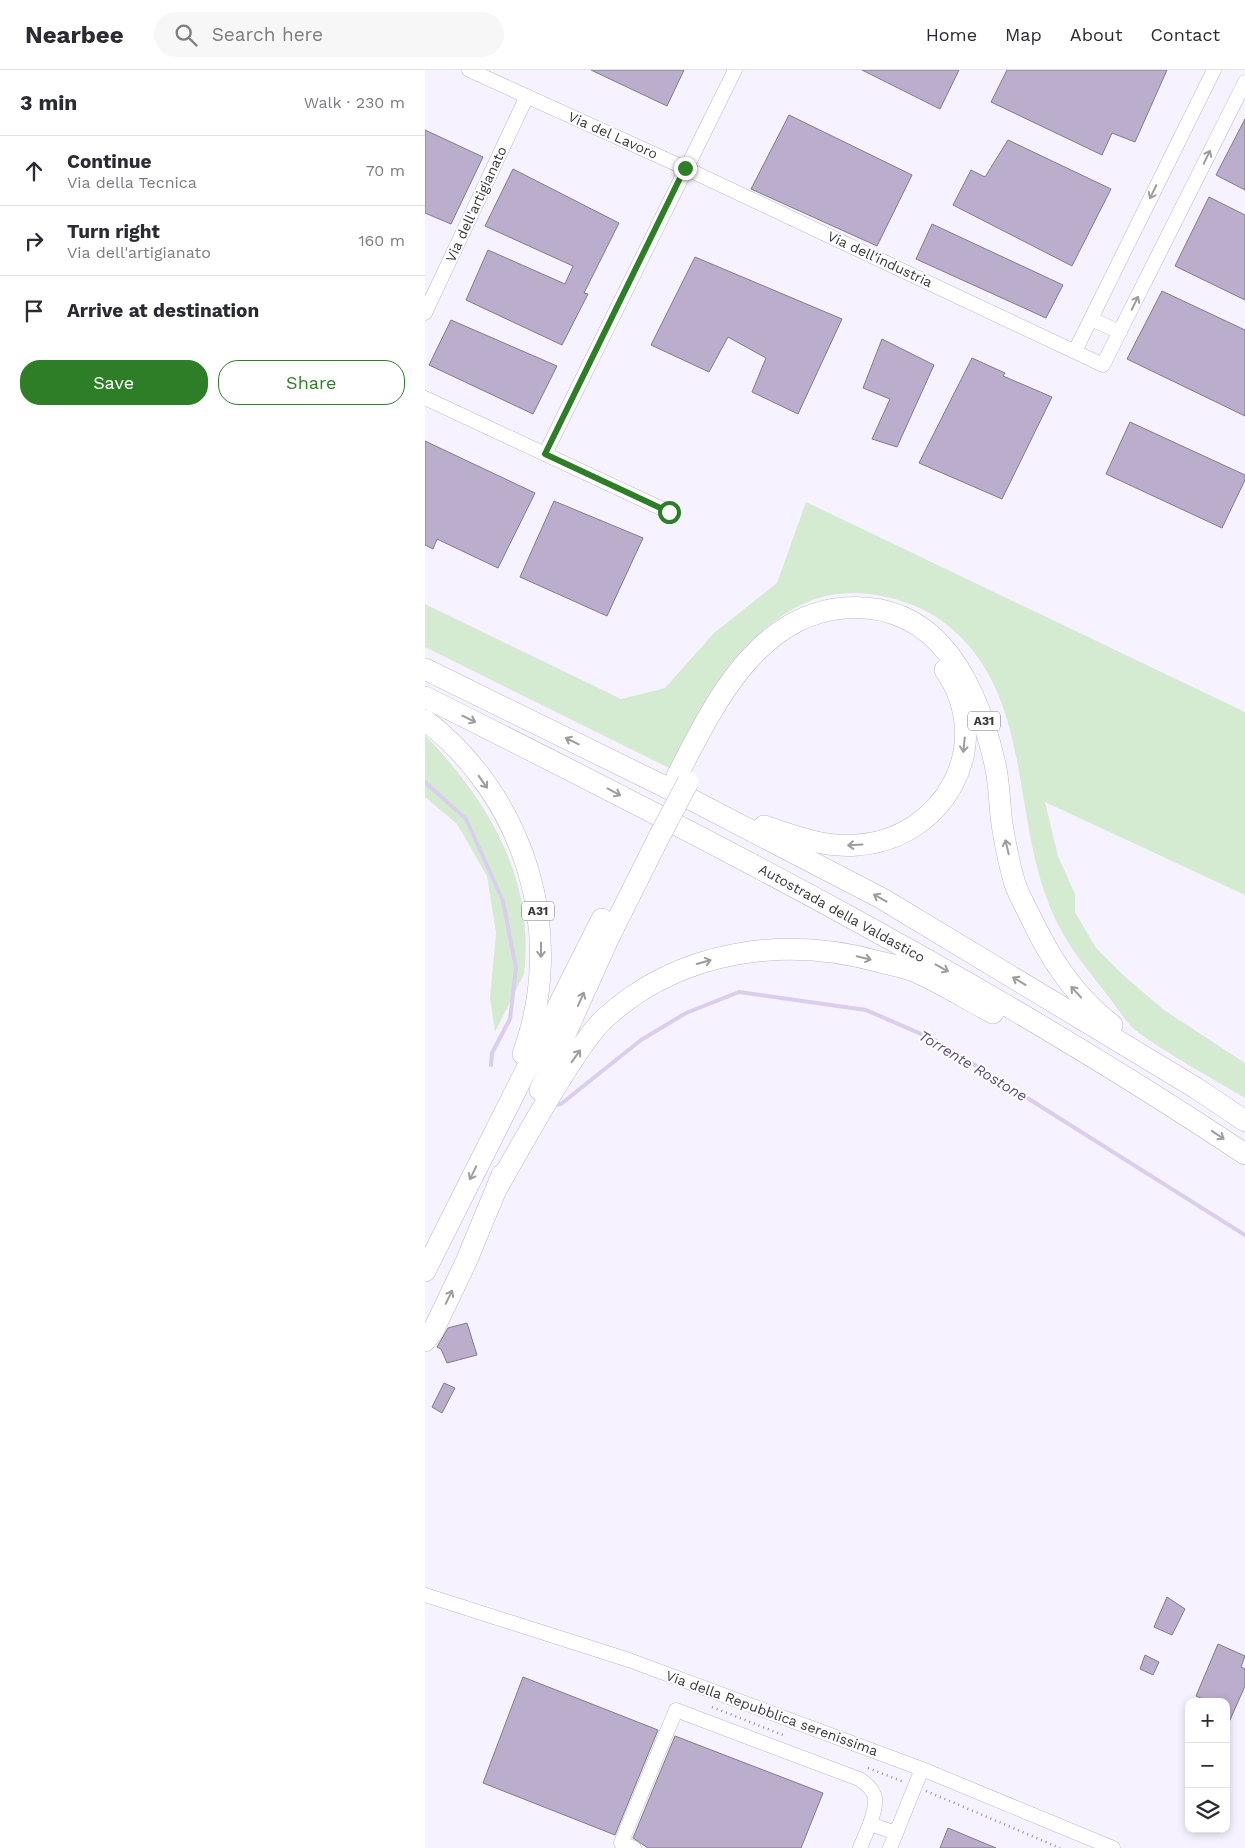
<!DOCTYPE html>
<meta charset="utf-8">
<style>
body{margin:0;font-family:"Work Sans",sans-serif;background:#f7f7f7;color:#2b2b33}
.controls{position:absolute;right:15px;bottom:15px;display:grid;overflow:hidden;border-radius:10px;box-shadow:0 2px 8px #0003}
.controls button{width:45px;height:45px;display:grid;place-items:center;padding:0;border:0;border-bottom:1px solid #e1e1e2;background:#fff;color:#2b2b33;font:25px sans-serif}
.stop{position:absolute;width:15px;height:15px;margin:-11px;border:4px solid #2e7e28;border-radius:50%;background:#fff}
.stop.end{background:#2e7e28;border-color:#fff;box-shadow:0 1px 5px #0008}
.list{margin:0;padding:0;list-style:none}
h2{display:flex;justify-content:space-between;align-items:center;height:65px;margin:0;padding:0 20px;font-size:21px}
h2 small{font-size:16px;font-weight:400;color:#7c7c81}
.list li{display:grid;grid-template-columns:32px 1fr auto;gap:15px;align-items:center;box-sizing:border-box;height:70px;padding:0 20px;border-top:1px solid #e1e1e2}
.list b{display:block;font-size:19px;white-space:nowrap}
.list p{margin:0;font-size:16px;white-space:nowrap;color:#7c7c81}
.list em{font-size:16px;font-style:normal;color:#7c7c81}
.actions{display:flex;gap:10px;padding:15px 20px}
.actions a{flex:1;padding:11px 0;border:1px solid #2e7e28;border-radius:20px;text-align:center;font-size:18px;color:#2e7e28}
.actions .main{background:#2e7e28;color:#fff}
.icon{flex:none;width:28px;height:28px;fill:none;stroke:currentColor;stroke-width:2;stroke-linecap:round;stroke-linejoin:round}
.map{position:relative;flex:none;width:820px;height:1778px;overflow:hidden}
header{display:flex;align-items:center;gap:30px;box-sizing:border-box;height:70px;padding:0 25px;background:#fff;border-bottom:1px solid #e1e1e2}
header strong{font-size:24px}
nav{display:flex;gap:28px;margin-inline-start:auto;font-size:18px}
.search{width:350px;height:45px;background:#f7f7f7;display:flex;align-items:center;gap:12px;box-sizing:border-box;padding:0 18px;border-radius:28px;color:#7c7c81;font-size:19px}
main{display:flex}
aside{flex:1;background:#fff}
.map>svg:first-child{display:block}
.green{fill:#d4ebd1}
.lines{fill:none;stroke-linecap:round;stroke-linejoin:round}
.stream{stroke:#dacded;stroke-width:4}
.building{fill:#bbaecd;stroke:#807c87}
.minor-casing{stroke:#bdb8c5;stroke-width:15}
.highway-casing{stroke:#bdb8c5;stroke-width:22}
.path{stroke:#939098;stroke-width:2.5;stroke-dasharray:1 4;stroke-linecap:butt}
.minor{stroke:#fff;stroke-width:14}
.highway{stroke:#fff;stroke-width:21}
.highway-bridge-casing{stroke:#bdb8c5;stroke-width:22;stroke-linecap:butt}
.highway-bridge{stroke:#fff;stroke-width:21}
.oneway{stroke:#9d9c9e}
.route{stroke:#2e7e28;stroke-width:6}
.labels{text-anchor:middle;stroke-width:4;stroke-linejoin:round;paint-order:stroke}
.shield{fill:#fff;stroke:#767478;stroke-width:1}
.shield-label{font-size:12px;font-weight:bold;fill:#3b393e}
.street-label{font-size:14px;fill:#3b393e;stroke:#fff}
.water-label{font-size:15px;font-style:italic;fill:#604c79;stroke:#fff}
</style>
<header>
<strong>Nearbee</strong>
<div class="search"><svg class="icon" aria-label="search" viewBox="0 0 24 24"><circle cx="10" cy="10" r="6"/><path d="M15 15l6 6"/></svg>Search here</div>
<nav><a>Home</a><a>Map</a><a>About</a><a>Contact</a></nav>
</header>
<main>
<aside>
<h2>3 min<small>Walk · 230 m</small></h2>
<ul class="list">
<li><svg class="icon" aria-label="ahead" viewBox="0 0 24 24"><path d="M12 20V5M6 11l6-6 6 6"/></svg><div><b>Continue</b><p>Via della Tecnica</p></div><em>70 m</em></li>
<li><svg class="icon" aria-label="right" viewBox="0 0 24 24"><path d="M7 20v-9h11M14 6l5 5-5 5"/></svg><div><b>Turn right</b><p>Via dell'artigianato</p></div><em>160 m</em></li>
<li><svg class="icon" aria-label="arrive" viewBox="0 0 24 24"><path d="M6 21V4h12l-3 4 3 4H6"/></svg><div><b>Arrive at destination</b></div></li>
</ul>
<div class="actions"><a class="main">Save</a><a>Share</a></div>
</aside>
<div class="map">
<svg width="820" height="1778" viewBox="0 0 820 1778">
<rect width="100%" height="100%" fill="#f7f2ff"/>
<g class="green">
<path d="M 381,432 L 820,642 L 820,825 L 620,732 L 633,786 L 650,824 L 650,842 L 671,878 L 698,905 L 739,940 L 820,993 L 820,1028 C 785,1007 742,984 710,960 C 701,952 693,939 686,930 C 669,907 649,885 636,860 C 596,787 604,700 573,624 C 556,583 527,550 485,534 C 357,486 296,604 244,698 L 0,577 L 0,534 L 196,629 L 240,618 L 289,563 L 352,513 Z"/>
<path d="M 0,665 C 64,732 110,808 99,904 L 70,962 L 65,928 L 71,863 L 62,806 L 32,754 L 0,727 Z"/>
</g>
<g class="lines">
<g class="stream">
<path d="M 0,712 L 41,749 L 78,831 L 91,898 L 85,949 L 67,983 L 66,995"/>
<path d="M 128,1035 L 136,1034 L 216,970 L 261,943 L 314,922 L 441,940 L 510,970 L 820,1165"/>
</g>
</g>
<g class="building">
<path d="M 166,0 L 259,0 L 242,36 Z"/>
<path d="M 437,0 L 534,0 L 515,39 Z"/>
<path d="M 582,0 L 742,0 L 710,72 L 687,63 L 677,85 L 566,32 Z"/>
<path d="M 364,45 L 487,105 L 452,176 L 326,119 Z"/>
<path d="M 820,49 L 820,120 L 791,105 Z"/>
<path d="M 0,60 L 58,87 L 26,154 L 0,143 Z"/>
<path d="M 583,70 L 686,119 L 647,196 L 528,135 L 546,100 L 560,107 Z"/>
<path d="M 88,99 L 194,153 L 159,223 L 163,224 L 137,275 L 41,230 L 63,180 L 140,214 L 148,196 L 60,156 Z"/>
<path d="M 784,127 L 820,145 L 820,230 L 750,196 Z"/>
<path d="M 507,154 L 638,215 L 621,248 L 491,189 Z"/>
<path d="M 270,187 L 417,249 L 373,344 L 327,322 L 341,288 L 303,267 L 284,302 L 226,275 Z"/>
<path d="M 737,221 L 820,260 L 820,346 L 702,289 Z"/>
<path d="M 26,250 L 132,296 L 108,344 L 4,295 Z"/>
<path d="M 457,269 L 509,295 L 472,377 L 447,369 L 465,329 L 438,318 Z"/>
<path d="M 547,288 L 580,303 L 578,306 L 627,327 L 577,429 L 494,393 Z"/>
<path d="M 705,352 L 820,405 L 820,410 L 797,458 L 681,404 Z"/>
<path d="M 0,371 L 110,423 L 73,498 L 12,469 L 8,479 L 0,475 Z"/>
<path d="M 129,431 L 218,468 L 182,546 L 95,507 Z"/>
<path d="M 42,1253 L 52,1285 L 22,1293 L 16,1279 L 12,1277 L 23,1258 Z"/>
<path d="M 19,1313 L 30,1318 L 17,1343 L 7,1337 Z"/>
<path d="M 742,1527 L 760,1539 L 747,1565 L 729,1557 Z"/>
<path d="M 793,1574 L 820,1586 L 816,1597 L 820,1599 L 820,1616 L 801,1659 L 801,1632 L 785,1632 L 771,1626 Z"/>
<path d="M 720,1585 L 734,1592 L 728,1605 L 715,1599 Z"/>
<path d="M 98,1607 L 233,1660 L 190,1765 L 58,1713 Z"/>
<path d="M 250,1666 L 398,1723 L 376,1778 L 223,1778 L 208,1768 Z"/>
<path d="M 523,1758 L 571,1778 L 515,1778 Z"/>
</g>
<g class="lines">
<defs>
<g id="minor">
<path d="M 44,0 L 260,98 L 678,295 L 820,12"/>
<path d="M 0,243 L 102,26"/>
<path d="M 666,249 L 695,262"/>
<path d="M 650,281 L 789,0"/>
<path d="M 0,328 L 244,442"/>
<path d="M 120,384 L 310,0"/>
<path d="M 0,1525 L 204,1590 L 497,1699 L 688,1778"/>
<path d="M 209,1778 L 196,1773 L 251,1640 L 434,1709 C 455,1722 452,1732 445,1754 L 471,1763"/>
<path d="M 435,1778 L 445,1754"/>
<path d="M 465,1778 L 497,1699"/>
</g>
<g id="highway">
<path d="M 0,599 L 269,731 L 456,828 L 771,1018 L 820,1051"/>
<path d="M 0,627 C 280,767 559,910 820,1084"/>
<path d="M 0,650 C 101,728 142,864 98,984"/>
<path d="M 252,706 C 287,638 331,545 419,538 C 514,531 552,615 570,694 C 575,715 574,738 578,760 C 581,778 585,797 590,814 C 594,825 600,836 605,846 C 625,888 649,926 687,955"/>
<path d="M 339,756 C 368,766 401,778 432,775 C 519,769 572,675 520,600"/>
<path d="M 115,1020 L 184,867 L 235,765"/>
<path d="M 72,1118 C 95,1077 118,1036 143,997 C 154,981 165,962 179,949 C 254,880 360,865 455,892 C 467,895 480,897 491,902 C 518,914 543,930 568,943"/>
<path d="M 0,1201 L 177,849"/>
<path d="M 0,1271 L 8,1261 L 41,1192 L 77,1105"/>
</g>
</defs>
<use href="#minor" class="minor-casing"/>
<use href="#highway" class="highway-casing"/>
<g class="path">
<path d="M 287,1637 L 358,1665"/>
<path d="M 443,1698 L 479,1712"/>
<path d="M 501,1721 L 635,1778"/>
</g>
<use href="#minor" class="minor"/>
<use href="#highway" class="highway"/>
<defs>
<path id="highway-bridge" d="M 235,765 L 263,712"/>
</defs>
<use href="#highway-bridge" class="highway-bridge-casing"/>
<use href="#highway-bridge" class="highway-bridge"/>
</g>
<defs><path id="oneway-shaft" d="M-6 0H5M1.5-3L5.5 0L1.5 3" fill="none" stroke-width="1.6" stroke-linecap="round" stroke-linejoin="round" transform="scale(1.25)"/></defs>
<g class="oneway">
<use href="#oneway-shaft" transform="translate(782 87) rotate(-64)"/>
<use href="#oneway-shaft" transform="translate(728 122) rotate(116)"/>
<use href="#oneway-shaft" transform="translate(710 233) rotate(-64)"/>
<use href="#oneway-shaft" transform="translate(44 649) rotate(26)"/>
<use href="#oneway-shaft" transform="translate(147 671) rotate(-154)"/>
<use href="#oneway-shaft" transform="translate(539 675) rotate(96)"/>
<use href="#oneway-shaft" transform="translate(58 712) rotate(55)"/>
<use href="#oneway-shaft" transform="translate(189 722) rotate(28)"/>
<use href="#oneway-shaft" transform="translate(430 775) rotate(177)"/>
<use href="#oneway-shaft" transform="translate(582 777) rotate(-103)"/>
<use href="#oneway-shaft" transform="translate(455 828) rotate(-151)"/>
<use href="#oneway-shaft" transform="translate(116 880) rotate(90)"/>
<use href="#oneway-shaft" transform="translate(439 888) rotate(13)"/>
<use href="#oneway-shaft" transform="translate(279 892) rotate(-16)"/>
<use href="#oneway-shaft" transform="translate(517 898) rotate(29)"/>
<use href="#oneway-shaft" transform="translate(594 911) rotate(-149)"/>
<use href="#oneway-shaft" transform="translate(651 922) rotate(-133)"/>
<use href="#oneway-shaft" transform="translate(156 929) rotate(-66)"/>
<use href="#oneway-shaft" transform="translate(151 986) rotate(-55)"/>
<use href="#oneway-shaft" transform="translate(793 1065) rotate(34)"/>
<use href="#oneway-shaft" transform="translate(48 1103) rotate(116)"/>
<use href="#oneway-shaft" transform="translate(24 1227) rotate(-64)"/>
</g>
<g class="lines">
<path class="route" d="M 244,442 L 120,384 L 260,98"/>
</g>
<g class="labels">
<g class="shield">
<rect x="543" y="641.5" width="32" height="19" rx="4"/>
<rect x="97" y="831.5" width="32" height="19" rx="4"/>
</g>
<g class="shield-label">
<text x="559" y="655">A31</text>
<text x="113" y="845">A31</text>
</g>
<g class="street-label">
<text transform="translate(188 65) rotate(24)" y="5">Via del Lavoro</text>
<text transform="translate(51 134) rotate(-65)" y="5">Via dell'artigianato</text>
<text transform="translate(455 189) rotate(25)" y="5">Via dell'industria</text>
<text transform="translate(417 843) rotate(29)" y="5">Autostrada della Valdastico</text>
<text transform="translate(347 1643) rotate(20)" y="5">Via della Repubblica serenissima</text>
</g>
<g class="water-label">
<text transform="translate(548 996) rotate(31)" y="5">Torrente Rostone</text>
</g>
</g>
</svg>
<div class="controls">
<button>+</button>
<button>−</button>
<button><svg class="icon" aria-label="layers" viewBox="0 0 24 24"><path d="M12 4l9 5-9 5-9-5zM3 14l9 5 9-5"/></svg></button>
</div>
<div class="stop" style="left:244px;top:442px"></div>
<div class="stop end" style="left:260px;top:98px"></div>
</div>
</main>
